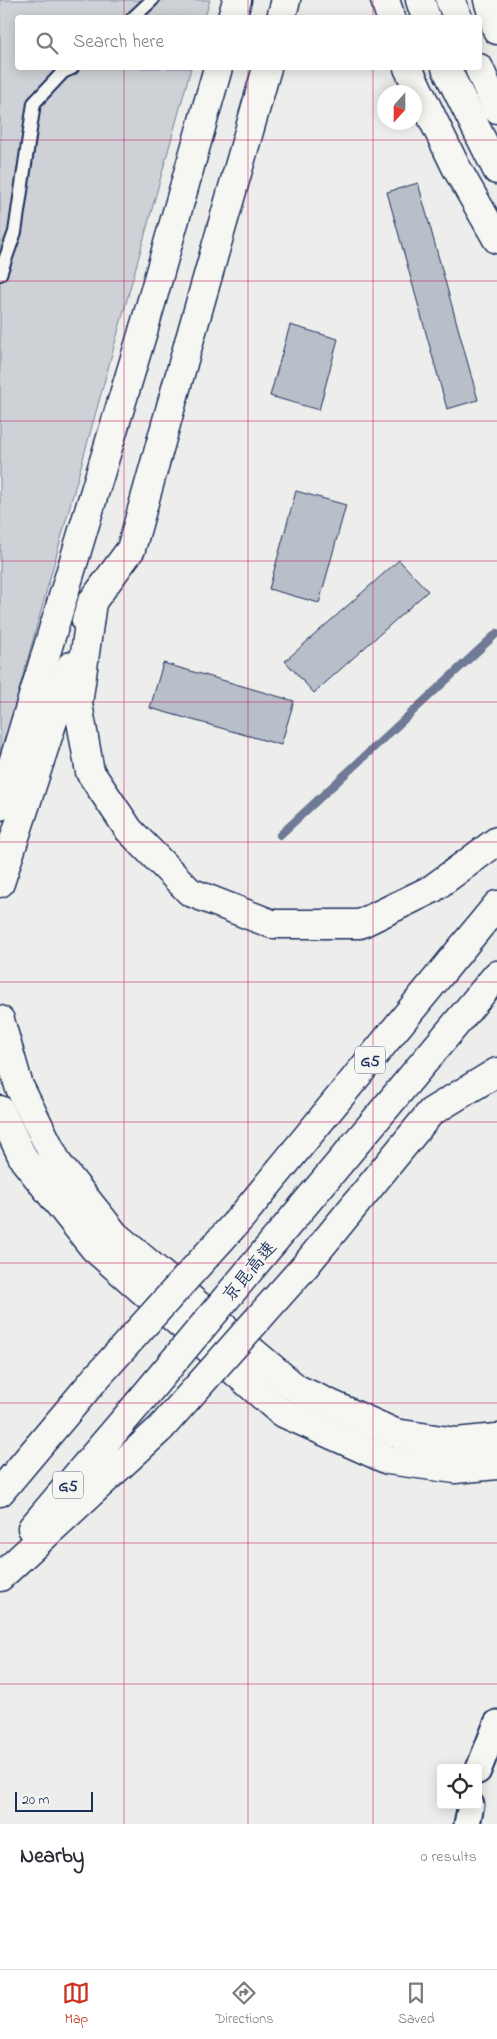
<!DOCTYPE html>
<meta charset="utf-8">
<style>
body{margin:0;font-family:"Indie Flower","LXGW WenKai TC",sans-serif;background:#f7f7f7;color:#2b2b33}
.controls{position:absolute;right:15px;bottom:15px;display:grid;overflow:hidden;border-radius:5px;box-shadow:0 2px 12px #0003}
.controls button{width:45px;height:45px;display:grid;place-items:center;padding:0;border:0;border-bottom:1px solid #e1e1e2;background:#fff;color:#2b2b33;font:25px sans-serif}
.compass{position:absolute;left:377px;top:85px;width:45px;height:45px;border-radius:50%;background:#fff;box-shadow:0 2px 12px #0003;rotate:201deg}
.scale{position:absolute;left:15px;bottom:12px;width:78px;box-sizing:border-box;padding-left:5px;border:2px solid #1b2f5e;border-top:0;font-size:14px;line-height:18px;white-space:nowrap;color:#1b2f5e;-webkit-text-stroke:4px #f6f6f2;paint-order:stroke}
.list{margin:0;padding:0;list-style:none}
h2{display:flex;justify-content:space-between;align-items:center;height:65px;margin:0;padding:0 20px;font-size:21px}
h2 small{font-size:16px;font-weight:400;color:#7c7c81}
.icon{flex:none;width:28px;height:28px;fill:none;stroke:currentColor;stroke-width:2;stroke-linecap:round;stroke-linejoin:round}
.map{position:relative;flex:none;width:497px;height:1824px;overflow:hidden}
.search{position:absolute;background:#fff;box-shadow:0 2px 12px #0003;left:15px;right:15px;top:15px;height:55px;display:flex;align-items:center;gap:12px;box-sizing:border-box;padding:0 18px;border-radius:5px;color:#7c7c81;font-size:19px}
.sheet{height:145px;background:#fff}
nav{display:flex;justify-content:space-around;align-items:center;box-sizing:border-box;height:70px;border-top:1px solid #e1e1e2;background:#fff;font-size:14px;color:#7c7c81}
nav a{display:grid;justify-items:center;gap:2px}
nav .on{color:#c8321e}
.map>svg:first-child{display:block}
.green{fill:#ced2d7;stroke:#74809a}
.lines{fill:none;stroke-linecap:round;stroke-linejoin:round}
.stream{stroke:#6e7a96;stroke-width:8}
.building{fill:#b9bfc8;stroke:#1b2f5e}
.service-casing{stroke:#1b2f5e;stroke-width:16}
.minor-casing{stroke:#1b2f5e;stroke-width:29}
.trunk-casing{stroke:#1b2f5e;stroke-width:31}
.motorway-casing{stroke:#1b2f5e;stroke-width:31}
.service{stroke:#f6f6f2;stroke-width:12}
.minor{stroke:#f6f6f2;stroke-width:25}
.trunk{stroke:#f6f6f2;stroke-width:28}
.motorway{stroke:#f6f6f2;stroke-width:28}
.motorway-bridge-casing{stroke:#1b2f5e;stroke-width:31;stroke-linecap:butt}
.motorway-bridge{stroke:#f6f6f2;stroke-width:28}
.grid{fill:none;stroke:#c2185b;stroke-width:1;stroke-opacity:0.55}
.labels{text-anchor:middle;stroke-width:4;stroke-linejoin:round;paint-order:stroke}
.shield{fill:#f6f6f2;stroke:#5d6b8a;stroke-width:1}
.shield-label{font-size:16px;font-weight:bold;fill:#1b2f5e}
.street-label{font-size:18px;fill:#1b2f5e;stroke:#f6f6f2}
</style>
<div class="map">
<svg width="497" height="1824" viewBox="0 0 497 1824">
<rect width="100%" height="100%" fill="#edeeec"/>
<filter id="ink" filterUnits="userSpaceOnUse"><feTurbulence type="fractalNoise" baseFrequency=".02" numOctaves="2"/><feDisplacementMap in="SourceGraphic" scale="10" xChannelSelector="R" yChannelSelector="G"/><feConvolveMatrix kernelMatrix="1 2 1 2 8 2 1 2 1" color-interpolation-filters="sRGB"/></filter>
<g filter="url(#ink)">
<path class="green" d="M 0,0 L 210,0 L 205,17 L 18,18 L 18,68 L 191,68 L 0,759 Z"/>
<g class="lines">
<path class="stream" d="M 280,835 L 497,633"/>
</g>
<g class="building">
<path d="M 418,183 L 478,400 L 447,409 L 387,192 Z"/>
<path d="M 290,325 L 338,339 L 319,410 L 270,396 Z"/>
<path d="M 296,491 L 346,505 L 319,603 L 269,589 Z"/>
<path d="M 399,560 L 428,591 L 314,693 L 285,661 Z"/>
<path d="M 163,663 L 294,701 L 281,745 L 150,708 Z"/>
</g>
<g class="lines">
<defs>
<g id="service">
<path d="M 133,18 L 152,0"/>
<path d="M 0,274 L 15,232 L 34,103 L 63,72 L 72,68"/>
</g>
<g id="minor">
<path d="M 478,1771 L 497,1723"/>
<path d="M 467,1824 L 471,1805"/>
</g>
<g id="trunk">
<path d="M 385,0 L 391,18"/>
<path d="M 420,0 L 426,18"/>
<path d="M 450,0 L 458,18"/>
<path d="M 488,0 L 497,30"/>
<path d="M 232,18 L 237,0"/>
<path d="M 281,18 L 286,0"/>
<path d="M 408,68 L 456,167 L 497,239"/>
<path d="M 446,68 L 497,170"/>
<path d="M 479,68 L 497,109"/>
<path d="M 144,328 L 218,68"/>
<path d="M 189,342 L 267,68"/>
</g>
<g id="motorway">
<path d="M 92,602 L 78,704 L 90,772 L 129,830 L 190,892 L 272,924 L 360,924 L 432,889 L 497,841"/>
<path d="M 86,621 L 92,602 L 131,549 L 189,342"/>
<path d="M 0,806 L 144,328"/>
<path d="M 0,883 L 71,666"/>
<path d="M 0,1020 L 19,1086 L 58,1164 L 115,1235 L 297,1389 L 395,1433 L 456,1442 L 497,1438"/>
<path d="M 0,1110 L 24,1160 L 94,1248 L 281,1412 L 388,1460 L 455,1469 L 497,1465"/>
<path d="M 243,1215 L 497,905"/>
<path d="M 274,1241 L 497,975"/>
<path d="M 305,1266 L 431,1112 L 497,1072"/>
<path d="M 0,1492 L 95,1379"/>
<path d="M 32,1528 L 137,1405"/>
<path d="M 0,1577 L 161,1428"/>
</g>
</defs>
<use href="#service" class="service-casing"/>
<use href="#minor" class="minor-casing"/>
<use href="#trunk" class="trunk-casing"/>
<use href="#motorway" class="motorway-casing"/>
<use href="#service" class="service"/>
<use href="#minor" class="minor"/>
<use href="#trunk" class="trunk"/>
<use href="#motorway" class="motorway"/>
<defs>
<g id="motorway-bridge">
<path d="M 95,1379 L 243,1215"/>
<path d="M 137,1405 L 274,1241"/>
<path d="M 161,1428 L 305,1266"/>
</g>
</defs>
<use href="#motorway-bridge" class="motorway-bridge-casing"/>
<use href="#motorway-bridge" class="motorway-bridge"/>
</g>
</g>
<path class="grid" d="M 124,0 L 124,18M 248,0 L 248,18M 373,0 L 373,18M 124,68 L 124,1824M 248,68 L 248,1824M 373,68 L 373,1824M 0,140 L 497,140M 0,281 L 497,281M 0,421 L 497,421M 0,561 L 497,561M 0,702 L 497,702M 0,842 L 497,842M 0,982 L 497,982M 0,1122 L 497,1122M 0,1263 L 497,1263M 0,1403 L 497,1403M 0,1543 L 497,1543M 0,1684 L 497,1684"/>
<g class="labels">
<g class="shield">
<rect x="355" y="1046.5" width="30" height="27" rx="4"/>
<rect x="53" y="1471.5" width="30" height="27" rx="4"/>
</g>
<g class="shield-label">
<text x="370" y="1066">G5</text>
<text x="68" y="1491">G5</text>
</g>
<g class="street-label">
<text transform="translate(249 1271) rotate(-50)" y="6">京昆高速</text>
</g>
</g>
</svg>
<div class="controls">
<button><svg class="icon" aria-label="locate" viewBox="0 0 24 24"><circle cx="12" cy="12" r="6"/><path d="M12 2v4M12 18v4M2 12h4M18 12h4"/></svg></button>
</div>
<svg class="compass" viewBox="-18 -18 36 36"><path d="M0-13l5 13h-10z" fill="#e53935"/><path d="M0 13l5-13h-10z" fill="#7c7c81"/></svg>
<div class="scale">20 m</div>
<div class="search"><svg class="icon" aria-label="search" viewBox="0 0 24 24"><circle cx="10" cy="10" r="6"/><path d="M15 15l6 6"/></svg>Search here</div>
</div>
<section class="sheet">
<h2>Nearby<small>0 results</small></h2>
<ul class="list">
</ul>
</section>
<nav>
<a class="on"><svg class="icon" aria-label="map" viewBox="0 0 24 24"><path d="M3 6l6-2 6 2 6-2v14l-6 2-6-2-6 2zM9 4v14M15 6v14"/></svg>Map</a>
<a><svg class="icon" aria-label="directions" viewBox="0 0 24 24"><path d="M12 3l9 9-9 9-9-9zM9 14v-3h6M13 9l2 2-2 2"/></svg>Directions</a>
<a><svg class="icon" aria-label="saved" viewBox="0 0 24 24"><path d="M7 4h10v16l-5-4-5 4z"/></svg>Saved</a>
</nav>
